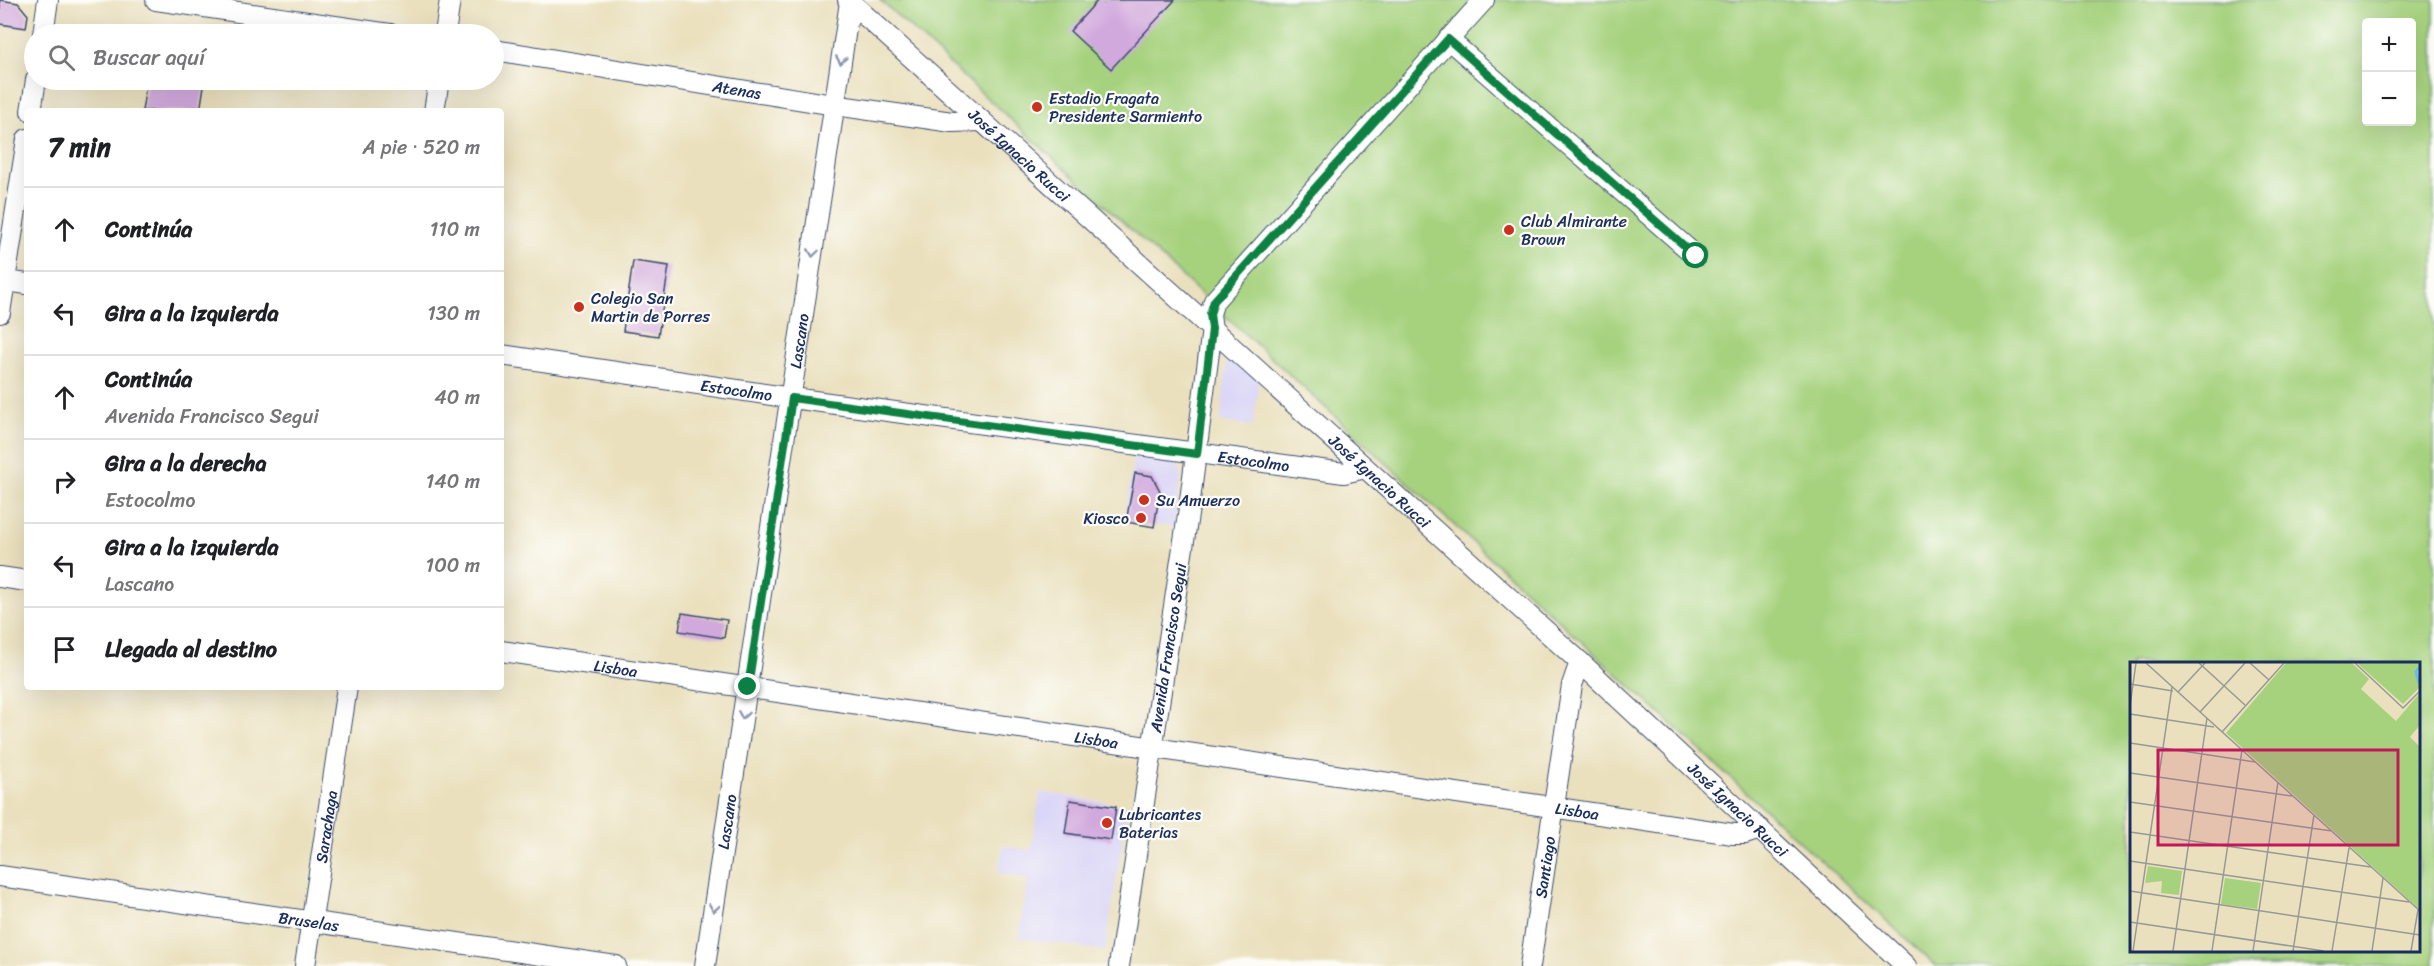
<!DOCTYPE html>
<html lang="es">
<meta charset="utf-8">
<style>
body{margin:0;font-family:Sriracha,sans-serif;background:#f6f6f6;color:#202124}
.controls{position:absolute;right:18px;top:18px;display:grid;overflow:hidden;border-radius:6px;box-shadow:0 6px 24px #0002}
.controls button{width:54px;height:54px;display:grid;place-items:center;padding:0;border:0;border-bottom:2px solid #e0e0e0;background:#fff;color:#202124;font:30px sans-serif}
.stop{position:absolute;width:18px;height:18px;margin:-14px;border:4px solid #0b8043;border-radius:50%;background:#fff}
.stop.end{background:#0b8043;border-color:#fff;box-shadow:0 2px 6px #0008}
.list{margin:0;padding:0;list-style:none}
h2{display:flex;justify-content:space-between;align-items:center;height:78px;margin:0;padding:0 24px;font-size:26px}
h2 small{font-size:20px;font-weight:400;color:#757577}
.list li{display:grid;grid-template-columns:39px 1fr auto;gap:18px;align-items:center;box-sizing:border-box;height:84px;padding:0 24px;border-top:2px solid #e0e0e0}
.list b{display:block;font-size:22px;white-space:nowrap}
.list p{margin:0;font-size:20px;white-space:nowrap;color:#757577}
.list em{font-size:20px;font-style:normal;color:#757577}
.icon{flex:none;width:33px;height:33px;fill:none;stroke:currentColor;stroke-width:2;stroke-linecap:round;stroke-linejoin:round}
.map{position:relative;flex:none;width:2434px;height:966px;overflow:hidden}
.search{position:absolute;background:#fff;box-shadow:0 6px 24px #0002;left:24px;top:24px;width:480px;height:66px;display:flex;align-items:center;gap:15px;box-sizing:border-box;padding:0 21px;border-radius:33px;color:#757577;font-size:22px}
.panel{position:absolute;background:#fff;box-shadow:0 6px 24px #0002;left:24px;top:108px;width:480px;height:582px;border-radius:6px}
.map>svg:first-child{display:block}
.built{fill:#dad6f7}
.green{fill:#a6d27e;stroke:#60806e;stroke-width:1.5;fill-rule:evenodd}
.building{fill:#d1a9dd}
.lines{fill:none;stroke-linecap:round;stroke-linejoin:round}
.minor-casing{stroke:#3a4a6c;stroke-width:22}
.minor{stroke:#fff;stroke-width:20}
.oneway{stroke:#8d97ae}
.route{stroke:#0b8043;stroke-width:8}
.poi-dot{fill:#c8321e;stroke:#fdfcf7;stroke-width:2}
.labels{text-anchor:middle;stroke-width:4.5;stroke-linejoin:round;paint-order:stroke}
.street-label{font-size:16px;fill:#1b2f5e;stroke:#fdfcf7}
.poi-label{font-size:16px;fill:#1b2f5e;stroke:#fdfcf7;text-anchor:start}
.inset-river{fill:none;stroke:#6ebae8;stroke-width:3}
.inset-road{fill:none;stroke:#979997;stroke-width:1.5}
.view{fill:#c2185b;fill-opacity:0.15;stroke:#c2185b;stroke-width:3}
.inset-edge{fill:none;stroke:#1b2f5e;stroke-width:3}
</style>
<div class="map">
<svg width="2434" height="966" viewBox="0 0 2434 966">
<rect width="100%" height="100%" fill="#fdfcf7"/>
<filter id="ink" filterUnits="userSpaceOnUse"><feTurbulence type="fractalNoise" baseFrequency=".0167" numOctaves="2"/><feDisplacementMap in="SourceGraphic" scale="12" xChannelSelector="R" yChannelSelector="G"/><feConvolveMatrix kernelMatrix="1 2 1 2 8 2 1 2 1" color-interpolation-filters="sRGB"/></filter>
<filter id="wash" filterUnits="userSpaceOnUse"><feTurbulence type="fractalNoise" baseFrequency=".008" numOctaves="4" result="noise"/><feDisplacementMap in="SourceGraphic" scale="24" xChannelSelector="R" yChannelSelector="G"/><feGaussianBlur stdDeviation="1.35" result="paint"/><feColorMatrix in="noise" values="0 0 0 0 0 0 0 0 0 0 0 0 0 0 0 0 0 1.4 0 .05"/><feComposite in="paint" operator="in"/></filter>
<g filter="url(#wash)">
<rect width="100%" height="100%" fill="#eae0bd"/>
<g class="built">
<path d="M 1230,359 L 1235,359 L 1259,380 L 1253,426 L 1220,422 L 1227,362 Z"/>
<path d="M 1134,456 L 1174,462 L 1178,465 L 1181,477 L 1174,527 L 1124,520 Z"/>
<path d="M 1040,792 L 1128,806 L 1105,951 L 1019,938 L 1028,878 L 998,873 L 1003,846 L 1031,850 Z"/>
</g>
<path class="green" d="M 880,0 L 2434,0 L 2434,966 L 1936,966 ZM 2366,22 L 2412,22 L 2412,122 L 2366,122 ZM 2131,663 L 2418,663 L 2418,950 L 2131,950 Z"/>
<g id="blocks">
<g class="building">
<path d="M 0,0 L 18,3 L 28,15 L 26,28 L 0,24 Z"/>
<path d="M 1098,0 L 1175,0 L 1111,69 L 1070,31 Z"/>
<path d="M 147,80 L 205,80 L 200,111 L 142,111 Z"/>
<path d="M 633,261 L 669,266 L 658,336 L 623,331 Z"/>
<path d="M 1135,473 L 1152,476 L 1160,491 L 1154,527 L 1126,522 Z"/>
<path d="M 682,613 L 727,620 L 724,638 L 679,631 Z"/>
<path d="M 1070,800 L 1116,807 L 1111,840 L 1065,833 Z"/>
</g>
</g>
</g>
<g filter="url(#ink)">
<use href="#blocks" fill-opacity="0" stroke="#3a4a6c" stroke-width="1.5"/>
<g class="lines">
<defs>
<g id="minor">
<path d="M 156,0 L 390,34"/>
<path id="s1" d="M 848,0 L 1580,662 L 1906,966"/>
<path d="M 43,34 L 48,0"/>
<path d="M 445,34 L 450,0"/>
<path d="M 1448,39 L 1696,256"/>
<path id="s2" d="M 494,50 L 834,105 L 952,122 L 982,121"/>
<path d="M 31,111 L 36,80"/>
<path d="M 434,111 L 439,80"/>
<path d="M 0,280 L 27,284"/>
<path d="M 0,313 L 27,139"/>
<path id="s3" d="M 501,355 L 792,398 L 1344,473 L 1365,468"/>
<path d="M 0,577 L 27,581"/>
<path id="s4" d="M 501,651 L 1733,834 L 1745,834 L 1760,829"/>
<path id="s5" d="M 0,876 L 616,966"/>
<path id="s6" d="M 305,966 L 347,687"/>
<path id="s7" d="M 705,966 L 850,2"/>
<path id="s8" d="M 1119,966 L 1189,508 L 1212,329 L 1210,314 L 1214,301 L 1484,0"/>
<path id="s9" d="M 1530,966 L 1572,685 L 1580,662"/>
</g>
</defs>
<use href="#minor" class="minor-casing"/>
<use href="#minor" class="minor"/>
</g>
<defs><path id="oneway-chevron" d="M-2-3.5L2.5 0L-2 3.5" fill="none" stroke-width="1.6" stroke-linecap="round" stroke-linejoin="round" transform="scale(1.5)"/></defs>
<g class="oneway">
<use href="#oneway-chevron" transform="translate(841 60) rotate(98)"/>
<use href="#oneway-chevron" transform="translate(813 253) rotate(98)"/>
<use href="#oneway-chevron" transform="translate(743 715) rotate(99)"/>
<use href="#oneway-chevron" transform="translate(714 908) rotate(99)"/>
</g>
</g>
<g class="lines" filter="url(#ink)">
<path class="route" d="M 748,687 L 792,398 L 1197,454 L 1212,329 L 1210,314 L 1214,301 L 1448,39 L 1696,256"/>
</g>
<g class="poi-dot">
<circle cx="1037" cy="107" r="6"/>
<circle cx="1509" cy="230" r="6"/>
<circle cx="579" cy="307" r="6"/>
<circle cx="1144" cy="500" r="6"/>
<circle cx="1141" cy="518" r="6"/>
<circle cx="1107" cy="823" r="6"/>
</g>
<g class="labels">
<g class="street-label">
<text dy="6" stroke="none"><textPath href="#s2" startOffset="246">Atenas</textPath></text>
<text dy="6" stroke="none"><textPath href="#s1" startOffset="231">José Ignacio Rucci</textPath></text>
<text dy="6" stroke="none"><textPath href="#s7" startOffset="632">Lascano</textPath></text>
<text dy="6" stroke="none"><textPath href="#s3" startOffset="238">Estocolmo</textPath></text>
<text dy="6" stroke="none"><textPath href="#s3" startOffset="760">Estocolmo</textPath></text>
<text dy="6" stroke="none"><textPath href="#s1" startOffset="717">José Ignacio Rucci</textPath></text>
<text dy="6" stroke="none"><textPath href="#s8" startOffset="322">Avenida Francisco Segui</textPath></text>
<text dy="6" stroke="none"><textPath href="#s4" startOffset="116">Lisboa</textPath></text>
<text dy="6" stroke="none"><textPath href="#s4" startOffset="602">Lisboa</textPath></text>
<text dy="6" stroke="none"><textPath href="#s1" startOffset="1203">José Ignacio Rucci</textPath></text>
<text dy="6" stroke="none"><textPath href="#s4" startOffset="1088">Lisboa</textPath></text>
<text dy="6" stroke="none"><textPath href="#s7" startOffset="146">Lascano</textPath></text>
<text dy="6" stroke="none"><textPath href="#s6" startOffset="141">Sarachaga</textPath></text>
<text dy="6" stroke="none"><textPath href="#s9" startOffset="100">Santiago</textPath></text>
<text dy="6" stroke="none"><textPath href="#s5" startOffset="312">Bruselas</textPath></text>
</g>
<g class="poi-label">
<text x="1049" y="104">Estadio Fragata<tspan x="1049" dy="18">Presidente Sarmiento</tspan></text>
<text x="1521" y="227">Club Almirante<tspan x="1521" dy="18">Brown</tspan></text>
<text x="591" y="304">Colegio San<tspan x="591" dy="18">Martin de Porres</tspan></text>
<text x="1156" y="506">Su Amuerzo</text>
<text x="1129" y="524" text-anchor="end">Kiosco</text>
<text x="1119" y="820">Lubricantes<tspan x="1119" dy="18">Baterias</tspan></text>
</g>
</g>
<g transform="translate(2130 662)">
<rect width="290" height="290" fill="#eae0bd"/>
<path d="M 156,1 L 222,1 L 239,17 L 231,27 L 266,59 L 289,32 L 289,64 L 280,75 L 289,84 L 289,247 L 96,71 ZM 227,1 L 289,1 L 289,26 L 273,42 ZM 18,204 L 52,209 L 49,233 L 31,231 L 32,219 L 15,221 ZM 95,216 L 131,221 L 127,247 L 91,242 Z" fill="#a6d27e"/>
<path class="inset-river" d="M 289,21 L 286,10 L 290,4"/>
<path class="inset-road" d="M 16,1 L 290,249M 69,1 L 115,43M 120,1 L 139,18M 225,1 L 273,46 L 290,29M 0,22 L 43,29M 48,30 L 75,1M 0,44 L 6,1M 70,50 L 115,1M 0,52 L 84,65M 92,70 L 154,1M 0,81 L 125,100M 0,111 L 162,134M 0,140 L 202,169M 0,170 L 241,205M 0,199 L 279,240M 0,229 L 290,273M 0,260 L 194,289M 3,289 L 42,25M 43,289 L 77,56M 82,289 L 112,88M 123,289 L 148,120M 163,289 L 184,153M 202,289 L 219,186M 242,289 L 253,216M 281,289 L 288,248"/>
<path class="view" d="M 28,88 L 268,88 L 268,183 L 28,183 Z"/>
<rect width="290" height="290" class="inset-edge"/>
</g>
</svg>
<div class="controls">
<button>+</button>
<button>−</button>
</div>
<div class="stop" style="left:1696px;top:256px"></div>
<div class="stop end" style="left:748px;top:687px"></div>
<div class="search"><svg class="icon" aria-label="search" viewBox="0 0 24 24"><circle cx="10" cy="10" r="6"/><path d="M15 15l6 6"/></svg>Buscar aquí</div>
<section class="panel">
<h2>7 min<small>A pie · 520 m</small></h2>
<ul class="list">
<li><svg class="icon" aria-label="ahead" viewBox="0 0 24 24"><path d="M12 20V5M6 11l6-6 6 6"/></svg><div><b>Continúa</b></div><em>110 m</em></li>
<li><svg class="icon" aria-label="left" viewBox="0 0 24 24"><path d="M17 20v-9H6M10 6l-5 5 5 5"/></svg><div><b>Gira a la izquierda</b></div><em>130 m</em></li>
<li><svg class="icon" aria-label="ahead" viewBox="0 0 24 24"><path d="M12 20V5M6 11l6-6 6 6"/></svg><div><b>Continúa</b><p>Avenida Francisco Segui</p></div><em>40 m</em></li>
<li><svg class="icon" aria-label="right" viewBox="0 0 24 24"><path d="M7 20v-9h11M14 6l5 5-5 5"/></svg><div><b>Gira a la derecha</b><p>Estocolmo</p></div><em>140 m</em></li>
<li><svg class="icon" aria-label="left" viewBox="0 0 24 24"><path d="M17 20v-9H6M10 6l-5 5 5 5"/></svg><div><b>Gira a la izquierda</b><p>Lascano</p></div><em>100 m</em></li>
<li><svg class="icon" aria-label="arrive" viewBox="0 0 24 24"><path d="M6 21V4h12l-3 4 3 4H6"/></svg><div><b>Llegada al destino</b></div></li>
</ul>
</section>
</div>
